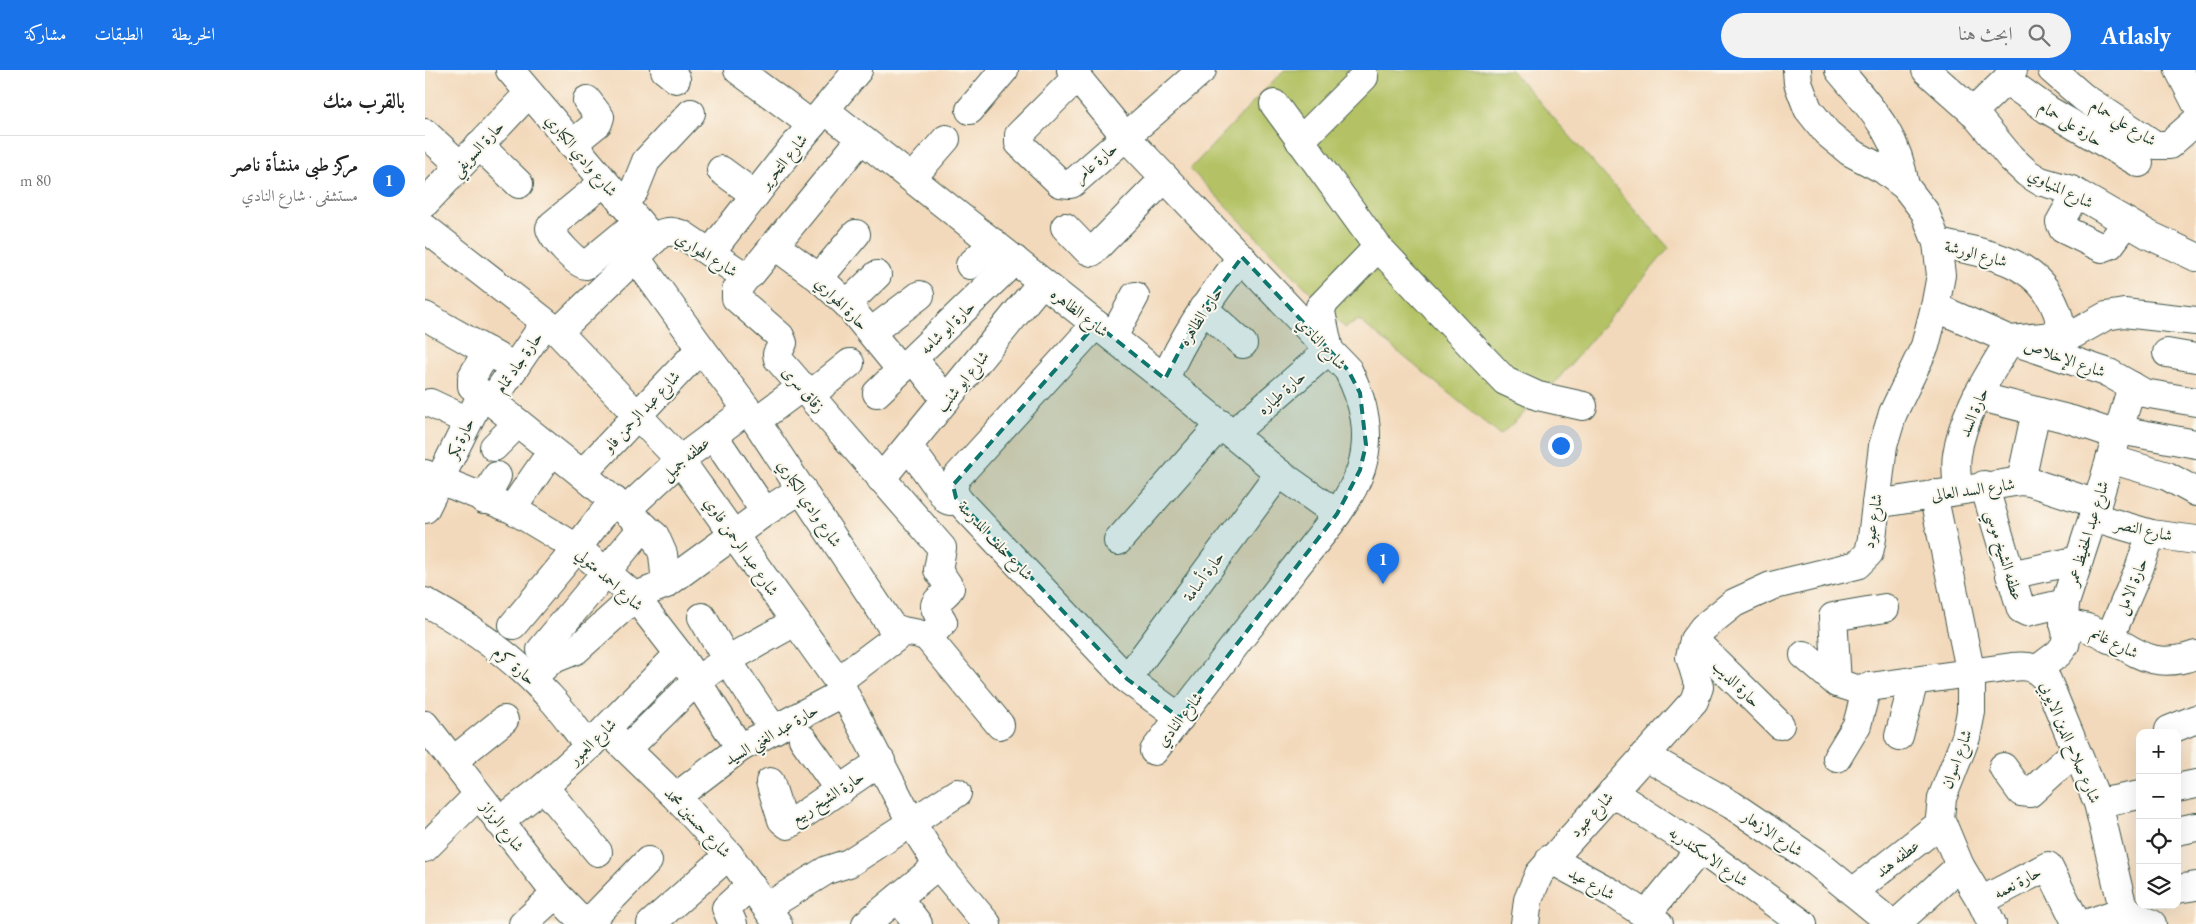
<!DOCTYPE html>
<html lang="ar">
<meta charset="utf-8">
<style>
body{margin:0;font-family:"EB Garamond",Amiri,serif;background:#f2f2f2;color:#222;direction:rtl}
.controls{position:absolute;right:15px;bottom:15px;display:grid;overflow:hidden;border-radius:10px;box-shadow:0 5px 20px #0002}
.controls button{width:45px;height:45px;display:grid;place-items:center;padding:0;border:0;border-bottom:1px solid #e0e0e0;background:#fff;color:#222;font:25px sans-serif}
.you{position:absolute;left:1135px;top:375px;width:18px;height:18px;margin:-12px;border:4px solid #fff;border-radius:50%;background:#1a73e8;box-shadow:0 0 0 8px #1a73e833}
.badge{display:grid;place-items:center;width:32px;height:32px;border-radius:50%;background:#1a73e8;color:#fff;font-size:16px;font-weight:700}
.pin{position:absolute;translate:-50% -41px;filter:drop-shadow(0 1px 2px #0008)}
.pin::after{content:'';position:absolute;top:26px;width:18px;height:15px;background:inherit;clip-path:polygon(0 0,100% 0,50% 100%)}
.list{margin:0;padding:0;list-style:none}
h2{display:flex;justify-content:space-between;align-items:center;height:65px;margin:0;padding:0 20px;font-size:21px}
h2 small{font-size:16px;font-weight:400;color:#767676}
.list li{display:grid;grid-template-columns:32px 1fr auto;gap:15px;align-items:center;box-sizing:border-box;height:90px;padding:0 20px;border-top:1px solid #e0e0e0}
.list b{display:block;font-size:19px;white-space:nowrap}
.list p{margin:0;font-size:16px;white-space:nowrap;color:#767676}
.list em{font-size:16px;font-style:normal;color:#767676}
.icon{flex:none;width:28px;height:28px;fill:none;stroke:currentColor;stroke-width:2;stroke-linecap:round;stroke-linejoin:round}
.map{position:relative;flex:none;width:1771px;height:854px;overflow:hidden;direction:ltr}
header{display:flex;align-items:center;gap:30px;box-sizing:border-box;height:70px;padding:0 25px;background:#1a73e8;color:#fff}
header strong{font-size:24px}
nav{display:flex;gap:28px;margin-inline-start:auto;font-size:18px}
.search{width:350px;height:45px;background:#f2f2f2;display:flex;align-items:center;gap:12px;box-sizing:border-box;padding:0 18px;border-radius:28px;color:#767676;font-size:19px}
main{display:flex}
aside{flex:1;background:#fff}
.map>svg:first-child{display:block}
.green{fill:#b4c265;stroke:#6a804c}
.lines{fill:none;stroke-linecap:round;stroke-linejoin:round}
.minor-casing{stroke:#3f5448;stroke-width:30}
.minor{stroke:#fff;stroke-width:28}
.marked{fill:#0f766e;fill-opacity:0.2;stroke:#0f766e;stroke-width:4;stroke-dasharray:10 6;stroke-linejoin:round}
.labels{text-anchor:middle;stroke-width:4;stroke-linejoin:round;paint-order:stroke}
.street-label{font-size:16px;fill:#1f3d34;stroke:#fbf7ec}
</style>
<header>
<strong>Atlasly</strong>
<div class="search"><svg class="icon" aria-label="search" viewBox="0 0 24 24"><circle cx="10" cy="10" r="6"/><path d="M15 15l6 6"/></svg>ابحث هنا</div>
<nav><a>الخريطة</a><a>الطبقات</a><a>مشاركة</a></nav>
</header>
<main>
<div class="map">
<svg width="1771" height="854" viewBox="0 0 1771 854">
<rect width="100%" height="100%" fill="#fbf7ec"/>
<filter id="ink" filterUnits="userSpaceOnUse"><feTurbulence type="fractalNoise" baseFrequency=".02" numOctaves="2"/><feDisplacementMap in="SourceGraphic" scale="10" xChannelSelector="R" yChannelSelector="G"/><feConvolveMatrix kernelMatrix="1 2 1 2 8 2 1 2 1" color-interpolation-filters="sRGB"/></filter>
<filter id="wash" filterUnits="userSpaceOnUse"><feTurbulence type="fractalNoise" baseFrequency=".0096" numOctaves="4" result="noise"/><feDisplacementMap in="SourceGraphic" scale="20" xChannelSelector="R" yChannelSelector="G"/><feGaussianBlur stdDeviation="1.12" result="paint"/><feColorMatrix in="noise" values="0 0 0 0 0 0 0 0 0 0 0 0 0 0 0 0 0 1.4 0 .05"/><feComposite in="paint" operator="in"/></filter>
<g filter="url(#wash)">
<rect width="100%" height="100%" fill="#f3d9bb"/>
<path class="green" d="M 859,0 L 1086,0 L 1244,178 L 1122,322 L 1075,365 L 934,250 L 920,258 L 765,99 Z"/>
</g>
<g filter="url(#ink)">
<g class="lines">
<defs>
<g id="minor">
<path d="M 85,0 L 229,170"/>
<path d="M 240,0 L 251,9"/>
<path d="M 313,0 L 387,55"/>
<path d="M 646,0 L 700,66 L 923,300 C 939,332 947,364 936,399 C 923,438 890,471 866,503 C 820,562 774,622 729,681"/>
<path d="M 1414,0 C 1447,40 1472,63 1480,116"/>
<path d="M 1501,0 L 1548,42 L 1586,88 L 1602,103 L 1615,111 L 1646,120 L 1724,165 L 1771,187"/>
<path d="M 1627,0 L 1658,27 L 1730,75 L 1744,75 L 1771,51"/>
<path d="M 1754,0 L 1771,33"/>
<path d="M 652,7 L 594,65 L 594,73 L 635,113 L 646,114 L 650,111 L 777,0"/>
<path d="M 1581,10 L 1623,40 L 1714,93"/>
<path d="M 849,34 L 953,177 L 1080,311 L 1113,326 L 1158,336"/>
<path d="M 400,40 L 740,309 L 854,403 L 912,444"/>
<path d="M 545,40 L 579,0"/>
<path d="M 1548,42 L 1581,10 L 1588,0"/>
<path d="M 0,63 L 35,95"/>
<path d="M 875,71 L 939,7"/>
<path d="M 147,74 L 173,53 L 175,47 L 162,30"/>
<path d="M 54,75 L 94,114"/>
<path d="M 296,100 L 330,125"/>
<path d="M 487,108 L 521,69"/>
<path d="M 179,112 L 127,155 L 125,158 C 126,167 153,196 161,195 L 213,152"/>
<path d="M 1651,123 L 1635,152 L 1638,159 L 1677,178 L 1685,175 L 1702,152"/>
<path d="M 0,133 L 104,23"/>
<path d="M 197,133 L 209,121 L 221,91 L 266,43"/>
<path d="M 640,157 L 662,180 L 667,182 L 740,108"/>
<path d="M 0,158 L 133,262 L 255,390 L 413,611 L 486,752 L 513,795 L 562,854"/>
<path d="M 1512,173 C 1559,183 1612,189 1631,239 C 1635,247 1635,257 1637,266"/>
<path d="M 349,175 L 394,208 L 422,234 L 476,300"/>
<path d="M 285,183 L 355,93 L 433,0"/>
<path d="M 211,188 L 276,278 L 331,351 L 465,554 C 476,566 490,559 503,568 L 575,655"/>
<path d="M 545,195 L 569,173"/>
<path d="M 321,207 L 311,221 L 311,228 L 355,266 L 358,273 L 352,284 L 353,289 L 517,478 L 513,500 L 525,518 C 522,525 509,530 510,537 C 511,543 516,547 518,552 L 503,568"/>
<path d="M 394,208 L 431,164"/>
<path d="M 422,234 L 452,205"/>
<path d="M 1510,237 L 1585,270 L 1684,303 L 1719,323 L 1771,332"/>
<path d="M 778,238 L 818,274"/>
<path d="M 0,246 L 90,297"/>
<path d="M 671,254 L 532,407 C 527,418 528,424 536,433 L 702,609 L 755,648"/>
<path d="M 133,262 L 235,164 C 244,161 249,161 258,165 L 321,207 L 326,204 L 436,69"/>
<path d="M 446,262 L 495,225"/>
<path d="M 688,267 L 710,226"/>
<path d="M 62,281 L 47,307 L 47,316 L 157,404 L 230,466 L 238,484 L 241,514"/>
<path d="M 1742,283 L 1771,288"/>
<path d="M 489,289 L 521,330"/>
<path d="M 740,309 C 759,264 786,225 817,187"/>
<path d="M 452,323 L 590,190"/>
<path d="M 385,325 L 425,293"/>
<path d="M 1552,326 L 1647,350 L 1692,365"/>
<path d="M 66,332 L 120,253"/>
<path d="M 5,333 L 43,351"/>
<path d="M 331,351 L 378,316"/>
<path d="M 1694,360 L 1771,374"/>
<path d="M 807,364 L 904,280 L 895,237 L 953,177"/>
<path d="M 288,365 L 340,442"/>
<path d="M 69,377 L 93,353"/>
<path d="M 484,377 L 522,430 L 525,431 L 531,428"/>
<path d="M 1685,389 L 1742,406 L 1771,422"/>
<path d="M 0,404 L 87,439 L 152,478 L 180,501 L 210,527 L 254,584 L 315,678"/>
<path d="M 157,404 L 276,278"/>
<path d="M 456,409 L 617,212"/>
<path d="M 1596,411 L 1611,341"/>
<path d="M 1559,415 L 1596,539 L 1602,542 L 1640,533"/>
<path d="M 1533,420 C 1532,409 1530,396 1532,385 C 1538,342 1563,307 1585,270 L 1649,264 L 1681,246 L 1699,243 L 1771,251"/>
<path d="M 1508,424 L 1546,604 L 1546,642 L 1541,667 L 1517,728 L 1515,748 L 1535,796 L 1556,831 L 1567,854"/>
<path d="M 59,430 L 72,406"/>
<path d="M 1451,434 L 1596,411 L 1605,412 L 1672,434"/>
<path d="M 0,439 L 57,324"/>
<path d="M 87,439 L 127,381"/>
<path d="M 201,440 L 255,390 L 322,340"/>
<path d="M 1668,447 L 1726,464 L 1771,470"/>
<path d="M 693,471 L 796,354"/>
<path d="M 1585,505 L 1654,490"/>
<path d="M 0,532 C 46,557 87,586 123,625 C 138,640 150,659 164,676"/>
<path d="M 277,547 L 302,590 L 349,660"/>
<path d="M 1639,553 C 1647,555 1655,555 1662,558 C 1705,571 1717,604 1771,585"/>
<path d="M 88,555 L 152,478 L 189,430"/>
<path d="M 1684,569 L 1714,499 L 1726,464"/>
<path d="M 1269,570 L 1355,655"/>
<path d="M 116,580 L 219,456"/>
<path d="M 1379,585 L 1412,613 L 1431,619 L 1587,597 C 1605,595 1610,597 1622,610 L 1673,733 L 1697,834 L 1706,843 L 1727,854"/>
<path d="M 1613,599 L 1634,583 L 1640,575 L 1642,565 L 1639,553 L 1640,533 L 1668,447 L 1707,316"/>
<path d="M 107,608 L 126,590 L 151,580 L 211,526 L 241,514 L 340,442 L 377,419"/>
<path d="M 702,609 L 854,403"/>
<path d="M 413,611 L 477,563"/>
<path d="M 1412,613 L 1408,547 L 1460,538"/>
<path d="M 0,655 L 131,824 L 160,854"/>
<path d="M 181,659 L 251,727 L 304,785 L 353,854"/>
<path d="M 1744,660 L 1771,649"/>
<path d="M 1474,666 L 1489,611"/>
<path d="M 378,669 L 415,721"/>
<path d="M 202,679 L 272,610 L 302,590 L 370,552"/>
<path d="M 1219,685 L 1307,735 L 1391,792 L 1467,854"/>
<path d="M 1412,688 L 1432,655 L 1442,617"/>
<path d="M 29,690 L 79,650"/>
<path d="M 1578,697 L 1596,722 L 1605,723 L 1651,681"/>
<path d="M 345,712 L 357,750 L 363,755 L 456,691"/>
<path d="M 119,717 L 173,782"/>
<path d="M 1752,718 L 1771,714"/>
<path d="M 1187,722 L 1275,779 L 1378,854"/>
<path d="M 251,727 L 315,678 L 419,622"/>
<path d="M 1673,733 L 1715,725"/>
<path d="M 74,752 L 119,717 L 164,676 L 254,584"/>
<path d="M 1752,761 L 1771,757"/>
<path d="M 0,778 L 53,725"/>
<path d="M 1125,789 L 1189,824 L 1234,854"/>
<path d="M 1752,819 L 1771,816"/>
<path d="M 1428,822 L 1516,753"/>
<path d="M 473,828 L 493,854"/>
<path d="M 1556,831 L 1623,796 L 1652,854"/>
<path d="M 342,837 L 402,800 L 424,793 L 532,723"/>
<path d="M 1221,845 L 1275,779"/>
<path d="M 98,854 L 131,824"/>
<path d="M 162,854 L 223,791"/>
<path d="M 226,854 L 304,785"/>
<path d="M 308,854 L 301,838 L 326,815"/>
<path d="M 441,854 L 513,795"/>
<path d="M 1100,854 L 1103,830 L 1114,804 L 1269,631 L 1274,617 L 1265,587 L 1269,570 L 1278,558 L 1309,533 L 1346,516 L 1432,495 L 1444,483 L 1447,468 L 1458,376 L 1468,343 L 1500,276 L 1510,237 L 1516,205 L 1512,173 L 1500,142 L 1480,116 L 1459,100 L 1425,82 L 1402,63 L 1383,39 L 1373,13 L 1372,0"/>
<path d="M 1471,854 L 1535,796"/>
<path d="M 1661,854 L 1701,840"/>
</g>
</defs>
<use href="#minor" class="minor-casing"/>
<use href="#minor" class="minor"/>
</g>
</g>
<path class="marked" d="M 817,187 L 923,300 L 935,323 L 941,375 L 935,400 L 912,444 L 755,648 L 702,609 L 531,428 L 528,415 L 671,254 L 740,309 L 771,249 Z"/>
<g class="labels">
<g class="street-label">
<text transform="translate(1699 52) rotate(32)" y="6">شارع علي حمام</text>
<text transform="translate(1646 53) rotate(32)" y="6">حارة على حمام</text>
<text transform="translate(52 78) rotate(-47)" y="6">حارة السويفي</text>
<text transform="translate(157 85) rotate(50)" y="6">شارع وادي الكباري</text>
<text transform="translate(358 91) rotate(-51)" y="6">شارع التحرير</text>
<text transform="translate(670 92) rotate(-41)" y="6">حارة عامر</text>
<text transform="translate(1636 118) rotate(26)" y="6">شارع المنياوي</text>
<text transform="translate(1551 183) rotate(15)" y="6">شارع الورشة</text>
<text transform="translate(282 184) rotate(32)" y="6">شارع الهواري</text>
<text transform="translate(417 233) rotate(45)" y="6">حارة الهواري</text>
<text transform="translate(655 242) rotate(38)" y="6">شارع الظاهره</text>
<text transform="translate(775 246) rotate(-57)" y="6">حارة الظاهره</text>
<text transform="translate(522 257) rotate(-44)" y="6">حارة ابو شامه</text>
<text transform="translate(897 273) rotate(47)" y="6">شارع النادي</text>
<text transform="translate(1640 288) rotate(19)" y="6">شارع الإخلاص</text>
<text transform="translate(93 292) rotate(-55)" y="6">حارة جاد تمام</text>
<text transform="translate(537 311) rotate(-51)" y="6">شارع ابو شنب</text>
<text transform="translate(379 319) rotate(49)" y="6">زقاق سرى</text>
<text transform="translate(856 322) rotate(-41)" y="6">حارة طياره</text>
<text transform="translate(216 341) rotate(-47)" y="6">شارع عبد الرحمن فاو</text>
<text transform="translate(1548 342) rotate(-67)" y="6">حارة السد</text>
<text transform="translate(35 368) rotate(-65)" y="6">حارة بكر</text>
<text transform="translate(260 388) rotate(-40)" y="6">عطفه جميل</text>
<text transform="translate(1548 419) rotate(-8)" y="6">شارع السد العالى</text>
<text transform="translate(385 433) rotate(56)" y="6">شارع وادي الكباري</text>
<text transform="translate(1447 451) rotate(-81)" y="6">شارع عبود</text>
<text transform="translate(1719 459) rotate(13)" y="6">شارع النصر</text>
<text transform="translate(1662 463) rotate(-73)" y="6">شارع عبد الحفيظ عمر</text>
<text transform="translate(571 470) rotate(47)" y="6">شارع خلف المدرسة</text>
<text transform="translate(317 476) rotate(55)" y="6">شارع عبد الرحمن فاوي</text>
<text transform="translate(1580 485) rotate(73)" y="6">عطفه الشيخ موسي</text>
<text transform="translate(778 506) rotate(-54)" y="6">حارة أسامة</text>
<text transform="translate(185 509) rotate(42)" y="6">شارع احمد متولي</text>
<text transform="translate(1706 516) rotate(-68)" y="6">حارة الامل</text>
<text transform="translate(1690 572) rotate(27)" y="6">شارع غانم</text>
<text transform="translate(90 595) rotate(41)" y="6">حارة كرم</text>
<text transform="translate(1312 613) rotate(45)" y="6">حارة الديب</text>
<text transform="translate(754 649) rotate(-52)" y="6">شارع النادي</text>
<text transform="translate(346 664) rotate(-30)" y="6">حارة عبد الغني السيد</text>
<text transform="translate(167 671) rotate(-44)" y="6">شارع العبور</text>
<text transform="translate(1646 672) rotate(67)" y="6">شارع صلاح الدين الايوبي</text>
<text transform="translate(1531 689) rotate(-70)" y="6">شارع اسوان</text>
<text transform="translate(402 727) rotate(-33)" y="6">حارة الشيخ ربيع</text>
<text transform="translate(1166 744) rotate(-47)" y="6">شارع عبود</text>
<text transform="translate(273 752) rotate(47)" y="6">شارع حسنين محمد</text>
<text transform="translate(78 756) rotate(52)" y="6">شارع الرزاز</text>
<text transform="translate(1348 763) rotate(34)" y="6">شارع الازهار</text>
<text transform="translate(1284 786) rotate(35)" y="6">شارع الاسكندريه</text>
<text transform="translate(1472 788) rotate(-38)" y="6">عطفه هند</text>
<text transform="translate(1592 812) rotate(-28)" y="6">حارة نعمه</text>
<text transform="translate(1167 813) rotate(29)" y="6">شارع عيد</text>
</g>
</g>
</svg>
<div class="controls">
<button>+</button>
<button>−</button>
<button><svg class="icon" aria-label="locate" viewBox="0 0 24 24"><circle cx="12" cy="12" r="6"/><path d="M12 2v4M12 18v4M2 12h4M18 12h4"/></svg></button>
<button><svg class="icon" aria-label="layers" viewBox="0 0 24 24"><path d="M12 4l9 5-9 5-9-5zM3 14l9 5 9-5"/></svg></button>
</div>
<div class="you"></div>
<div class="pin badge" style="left:958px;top:514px">1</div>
</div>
<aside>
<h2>بالقرب منك<small></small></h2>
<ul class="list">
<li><span class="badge">1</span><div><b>مركز طبى منشأة ناصر</b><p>مستشفى · شارع النادي</p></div><em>80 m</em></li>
</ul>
</aside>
</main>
